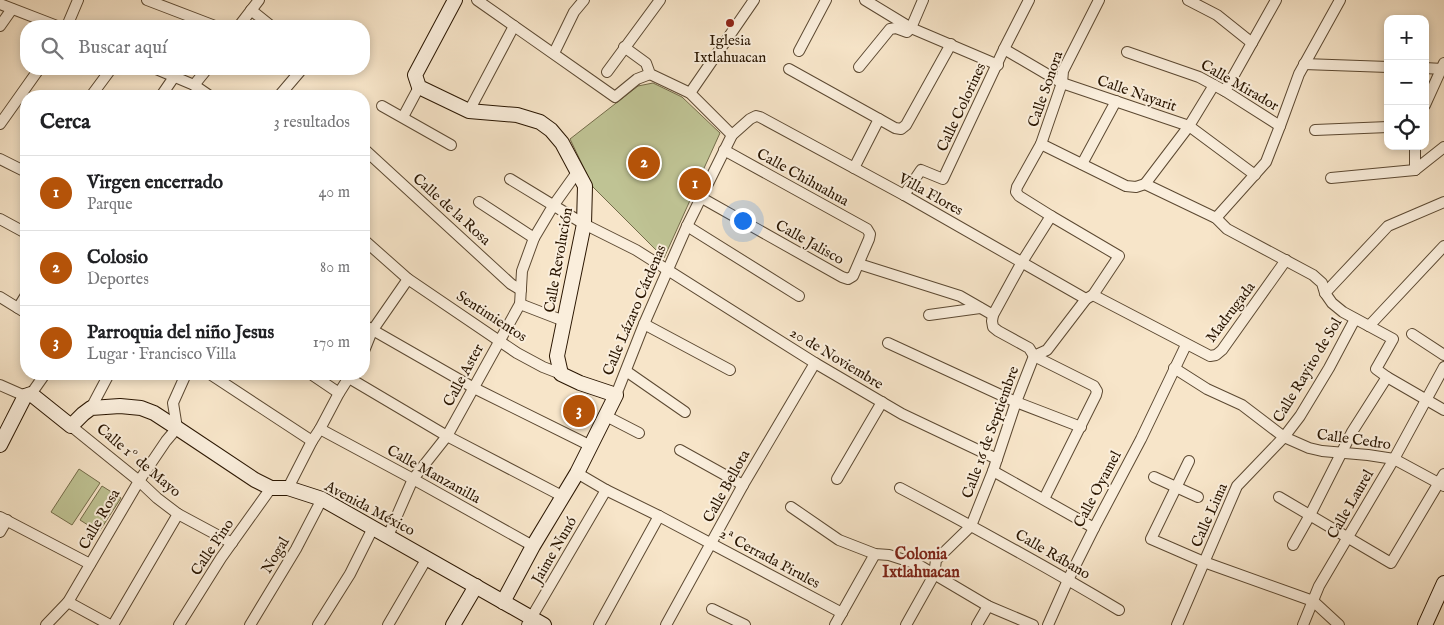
<!DOCTYPE html>
<html lang="es">
<meta charset="utf-8">
<style>
body{margin:0;font-family:"IM FELL English",serif;background:#f2f2f2;color:#202124}
.controls{position:absolute;right:15px;top:15px;display:grid;overflow:hidden;border-radius:10px;box-shadow:0 2px 8px #0003}
.controls button{width:45px;height:45px;display:grid;place-items:center;padding:0;border:0;border-bottom:1px solid #e0e0e0;background:#fff;color:#202124;font:25px sans-serif}
.you{position:absolute;left:742px;top:220px;width:18px;height:18px;margin:-12px;border:4px solid #fff;border-radius:50%;background:#1a73e8;box-shadow:0 0 0 8px #1a73e833}
.badge{display:grid;place-items:center;width:32px;height:32px;border-radius:50%;background:#b45309;color:#fff;font-size:16px;font-weight:700}
.pin{position:absolute;translate:-50% -50%;border:2px solid #fff;box-shadow:0 1px 5px #0006}
.list{margin:0;padding:0;list-style:none}
h2{display:flex;justify-content:space-between;align-items:center;height:65px;margin:0;padding:0 20px;font-size:21px}
h2 small{font-size:16px;font-weight:400;color:#757577}
.list li{display:grid;grid-template-columns:32px 1fr auto;gap:15px;align-items:center;box-sizing:border-box;height:75px;padding:0 20px;border-top:1px solid #e0e0e0}
.list b{display:block;font-size:19px;white-space:nowrap}
.list p{margin:0;font-size:16px;white-space:nowrap;color:#757577}
.list em{font-size:16px;font-style:normal;color:#757577}
.icon{flex:none;width:28px;height:28px;fill:none;stroke:currentColor;stroke-width:2;stroke-linecap:round;stroke-linejoin:round}
.map{position:relative;flex:none;width:1444px;height:625px;overflow:hidden}
.search{position:absolute;background:#fff;box-shadow:0 2px 8px #0003;left:20px;top:20px;width:350px;height:55px;display:flex;align-items:center;gap:12px;box-sizing:border-box;padding:0 18px;border-radius:20px;color:#757577;font-size:19px}
.panel{position:absolute;background:#fff;box-shadow:0 2px 8px #0003;left:20px;top:90px;width:350px;height:290px;border-radius:20px}
.map>svg:first-child{display:block}
.green{fill:#bfc394;stroke:#746c4a}
.lines{fill:none;stroke-linecap:round;stroke-linejoin:round}
.street-casing{stroke:#5c4932;stroke-width:12}
.secondary-casing{stroke:#291500;stroke-width:16}
.street{stroke:#faeedc;stroke-width:10}
.secondary{stroke:#faeedc;stroke-width:14}
.poi-dot{fill:#8f2418;stroke:#faeedc;stroke-width:2}
.labels{text-anchor:middle;stroke-width:4;stroke-linejoin:round;paint-order:stroke}
.poi-label{font-size:15px;fill:#291500;stroke:#faeedc}
.street-label{font-size:15px;fill:#291500;stroke:#faeedc}
.neighbourhood-label{font-size:16px;font-weight:bold;fill:#7a1f14;stroke:#faeedc}
</style>
<div class="map">
<svg width="1444" height="625" viewBox="0 0 1444 625">
<rect width="100%" height="100%" fill="#f7e5c9"/>
<filter id="stains"><feTurbulence type="fractalNoise" baseFrequency=".004" numOctaves="4"/><feColorMatrix values="0 0 0 0 .2 0 0 0 0 .09 0 0 0 0 .02 0 0 0 .5 -.17"/></filter>
<radialGradient id="worn" r=".72"><stop offset=".6" stop-color="#630" stop-opacity="0"/><stop offset="1" stop-color="#630" stop-opacity=".3"/></radialGradient>
<g class="green">
<path d="M 653,83 L 682,97 L 720,133 L 700,177 L 707,180 L 698,200 L 692,196 L 664,258 L 593,187 L 570,139 L 638,86 Z"/>
<path d="M 79,469 L 100,483 L 72,525 L 51,512 Z"/>
<path d="M 102,486 L 121,498 L 99,532 L 80,520 Z"/>
</g>
<g class="lines">
<defs>
<g id="street">
<path d="M 147,0 L 215,26"/>
<path d="M 477,0 L 615,97 L 637,79 L 650,74"/>
<path d="M 865,0 L 911,28 L 998,65"/>
<path d="M 1188,0 L 1217,15 L 1252,43"/>
<path d="M 0,4 L 57,26"/>
<path d="M 251,10 L 271,26"/>
<path d="M 0,26 L 12,9"/>
<path d="M 67,26 L 78,0"/>
<path d="M 239,26 L 259,0"/>
<path d="M 624,47 L 646,63 L 650,74 L 690,93 L 732,135"/>
<path d="M 1004,49 L 1062,83 L 1189,126 L 1255,175"/>
<path d="M 799,51 L 826,0"/>
<path d="M 1127,52 L 1199,77 L 1225,91 L 1280,126"/>
<path d="M 554,53 L 574,12 L 584,0"/>
<path d="M 1304,64 L 1388,67"/>
<path d="M 859,67 L 890,29 L 896,28 L 907,32 L 911,28 L 923,0"/>
<path d="M 1425,68 L 1442,69"/>
<path d="M 156,69 L 194,85 L 210,96"/>
<path d="M 789,69 L 879,119"/>
<path d="M 607,72 L 660,0"/>
<path d="M 194,85 L 207,69"/>
<path d="M 1225,91 L 1276,0"/>
<path d="M 690,93 L 754,0"/>
<path d="M 91,96 L 111,69"/>
<path d="M 161,96 L 174,77"/>
<path d="M 279,96 L 302,69"/>
<path d="M 1425,105 L 1444,63"/>
<path d="M 382,106 L 451,145"/>
<path d="M 469,111 L 514,26"/>
<path d="M 403,117 L 419,87"/>
<path d="M 0,124 L 39,69"/>
<path d="M 1315,130 L 1388,127"/>
<path d="M 1041,144 L 1126,186 L 1136,187 L 1145,184 L 1216,218 L 1227,229 L 1313,275 L 1322,283 L 1325,293 L 1332,303 L 1343,312 L 1393,339 L 1376,369 L 1387,377 L 1444,410"/>
<path d="M 364,149 L 511,284 L 521,290"/>
<path d="M 0,159 L 26,172"/>
<path d="M 1082,164 L 1116,101"/>
<path d="M 854,168 L 879,119 L 895,128 L 901,129 L 906,125 L 951,44"/>
<path d="M 1415,170 L 1444,147"/>
<path d="M 1415,170 L 1415,146"/>
<path d="M 1331,178 L 1415,170"/>
<path d="M 510,179 L 584,224 L 636,250 L 815,363 L 902,414 L 997,459"/>
<path d="M 1145,184 L 1189,126 L 1214,85"/>
<path d="M 904,195 L 921,170 L 943,179 L 1004,49 L 1029,0"/>
<path d="M 700,197 L 842,277 L 848,279 L 853,276 L 869,239 L 870,234 L 867,229 L 724,150"/>
<path d="M 479,202 L 534,238"/>
<path d="M 1216,218 L 1266,162 L 1280,126 L 1299,74 L 1340,0"/>
<path d="M 0,219 L 24,232 L 26,228"/>
<path d="M 687,226 L 799,296"/>
<path d="M 364,240 L 408,279 L 517,353 L 543,367 L 561,374"/>
<path d="M 859,264 L 960,296 L 993,315"/>
<path d="M 1325,293 L 1388,226 L 1444,202"/>
<path d="M 1093,295 L 1210,356 L 1216,355 L 1222,350 L 1286,260"/>
<path d="M 0,297 L 26,313"/>
<path d="M 520,304 L 564,321"/>
<path d="M 18,308 L 26,295"/>
<path d="M 929,315 L 980,308"/>
<path d="M 644,324 L 730,370"/>
<path d="M 364,325 L 474,388 L 591,446"/>
<path d="M 1369,326 L 1444,246"/>
<path d="M 1412,334 L 1444,355"/>
<path d="M 888,343 L 1016,402 L 1081,427"/>
<path d="M 364,351 L 372,331 L 408,279"/>
<path d="M 1174,368 L 1207,389 L 1242,405 L 1284,437 L 1309,448 L 1322,451 L 1368,455 L 1394,459 L 1444,486"/>
<path d="M 626,371 L 685,412"/>
<path d="M 210,374 L 312,441"/>
<path d="M 311,374 L 339,393"/>
<path d="M 349,378 L 447,436 L 562,496"/>
<path d="M 0,385 L 25,396"/>
<path d="M 31,394 L 45,374"/>
<path d="M 616,395 L 644,324 L 687,226 L 732,135 L 750,119 L 756,116 L 760,117 L 904,195 L 1086,299"/>
<path d="M 91,408 L 109,374"/>
<path d="M 606,416 L 639,433"/>
<path d="M 71,426 L 139,481 L 157,498 L 178,514 L 232,543"/>
<path d="M 320,429 L 413,479 L 533,546"/>
<path d="M 680,450 L 743,485"/>
<path d="M 1189,461 L 1151,539 L 1204,562 L 1313,601 L 1339,625"/>
<path d="M 993,471 L 1094,528"/>
<path d="M 577,473 L 606,490 L 659,516 L 842,613"/>
<path d="M 1154,477 L 1198,497"/>
<path d="M 837,479 L 882,402"/>
<path d="M 288,488 L 312,441 L 320,429 L 339,393 L 351,374"/>
<path d="M 900,488 C 974,527 1047,567 1119,610"/>
<path d="M 1279,497 L 1391,563 L 1444,474"/>
<path d="M 1044,499 L 1096,395 L 1097,391 L 1094,386 L 1034,356 L 1029,348 L 998,331 L 993,327 L 992,321 L 993,315 L 1022,262 L 1051,216"/>
<path d="M 791,507 L 839,540 L 875,554 L 889,555 L 917,564 L 988,606 L 1033,625"/>
<path d="M 0,517 L 90,564"/>
<path d="M 0,532 L 7,520"/>
<path d="M 388,536 L 413,479 L 447,436 L 520,304 L 522,271 L 534,238 L 553,206 L 578,171"/>
<path d="M 1293,545 L 1310,515 L 1352,432 L 1387,377"/>
<path d="M 68,602 L 110,625"/>
<path d="M 712,609 L 745,625"/>
<path d="M 46,625 L 68,602 L 139,481 L 166,441 L 177,428 L 173,403 L 186,374"/>
<path d="M 113,625 L 178,514"/>
<path d="M 179,625 L 221,558 L 271,488"/>
<path d="M 250,625 L 296,549 L 322,499"/>
<path d="M 318,625 L 350,574 L 373,528"/>
<path d="M 388,625 L 427,558"/>
<path d="M 527,625 L 606,490"/>
<path d="M 599,625 L 659,516"/>
<path d="M 666,625 L 743,485 L 815,363"/>
<path d="M 835,625 L 875,554"/>
<path d="M 906,625 L 934,575 L 936,560 L 971,526 L 993,471 L 1016,402 L 1034,356 L 1047,350 L 1086,299 L 1093,295 L 1119,256 L 1051,216 L 1019,196 L 1016,192 L 1017,187 L 1041,144 L 1062,83 L 1063,71 L 1099,0"/>
<path d="M 977,625 L 988,606"/>
<path d="M 1048,625 L 1068,580 L 1094,528 L 1141,439 L 1186,345"/>
<path d="M 1177,625 L 1237,486 L 1284,437 L 1300,416 L 1329,368 L 1355,319"/>
<path d="M 1303,625 L 1319,586 L 1394,459 L 1444,367"/>
</g>
<g id="secondary">
<path d="M 455,0 L 415,75 L 419,87 L 469,111 L 517,115 L 540,122 L 551,130 L 562,143 L 585,186 L 584,224 L 557,356 L 561,374 L 580,383 L 616,395 L 577,473 L 533,546 L 503,602"/>
<path d="M 0,445 L 25,396 L 31,394 L 71,426 L 83,414 L 91,408 L 120,406 L 141,408 L 154,413 L 177,428 L 255,480 L 271,488 L 288,488 L 322,499 L 544,625"/>
<path d="M 453,625 L 476,586"/>
<path d="M 1425,625 L 1444,583"/>
</g>
</defs>
<use href="#street" class="street-casing"/>
<use href="#secondary" class="secondary-casing"/>
<use href="#street" class="street"/>
<use href="#secondary" class="secondary"/>
</g>
<circle class="poi-dot" cx="730" cy="23" r="5"/>
<g class="labels">
<g class="poi-label">
<text x="730" y="45">Iglesia<tspan x="730" dy="17">Ixtlahuacan</tspan></text>
</g>
<g class="street-label">
<text transform="translate(1240 85) rotate(30)" y="5">Calle Mirador</text>
<text transform="translate(1045 89) rotate(-71)" y="5">Calle Sonora</text>
<text transform="translate(1137 93) rotate(19)" y="5">Calle Nayarit</text>
<text transform="translate(961 107) rotate(-65)" y="5">Calle Colorines</text>
<text transform="translate(803 177) rotate(29)" y="5">Calle Chihuahua</text>
<text transform="translate(931 194) rotate(29)" y="5">Villa Flores</text>
<text transform="translate(452 209) rotate(42)" y="5">Calle de la Rosa</text>
<text transform="translate(810 242) rotate(29)" y="5">Calle Jalisco</text>
<text transform="translate(558 260) rotate(-80)" y="5">Calle Revolución</text>
<text transform="translate(634 310) rotate(-67)" y="5">Calle Lázaro Cárdenas</text>
<text transform="translate(1230 312) rotate(-53)" y="5">Madrugada</text>
<text transform="translate(492 316) rotate(33)" y="5">Sentimientos</text>
<text transform="translate(837 358) rotate(31)" y="5">20 de Noviembre</text>
<text transform="translate(1307 370) rotate(-59)" y="5">Calle Rayito de Sol</text>
<text transform="translate(463 375) rotate(-62)" y="5">Calle Aster</text>
<text transform="translate(990 432) rotate(-70)" y="5">Calle 16 de Septiembre</text>
<text transform="translate(1354 439) rotate(8)" y="5">Calle Cedro</text>
<text transform="translate(139 460) rotate(40)" y="5">Calle 1º de Mayo</text>
<text transform="translate(434 474) rotate(29)" y="5">Calle Manzanilla</text>
<text transform="translate(726 486) rotate(-61)" y="5">Calle Bellota</text>
<text transform="translate(1097 489) rotate(-62)" y="5">Calle Oyamel</text>
<text transform="translate(1350 504) rotate(-60)" y="5">Calle Laurel</text>
<text transform="translate(370 508) rotate(28)" y="5">Avenida México</text>
<text transform="translate(1209 515) rotate(-66)" y="5">Calle Lima</text>
<text transform="translate(99 519) rotate(-60)" y="5">Calle Rosa</text>
<text transform="translate(212 547) rotate(-56)" y="5">Calle Pino</text>
<text transform="translate(554 550) rotate(-60)" y="5">Jaime Nunó</text>
<text transform="translate(1053 554) rotate(30)" y="5">Calle Rábano</text>
<text transform="translate(275 555) rotate(-59)" y="5">Nogal</text>
<text transform="translate(770 558) rotate(28)" y="5">2ª Cerrada Pirules</text>
</g>
<g class="neighbourhood-label">
<text x="921" y="559">Colonia<tspan x="921" dy="18">Ixtlahuacan</tspan></text>
</g>
</g>
<rect width="100%" height="100%" filter="url(#stains)"/>
<rect width="100%" height="100%" fill="url(#worn)"/>
</svg>
<div class="controls">
<button>+</button>
<button>−</button>
<button><svg class="icon" aria-label="locate" viewBox="0 0 24 24"><circle cx="12" cy="12" r="6"/><path d="M12 2v4M12 18v4M2 12h4M18 12h4"/></svg></button>
</div>
<div class="you"></div>
<div class="pin badge" style="left:695px;top:184px">1</div>
<div class="pin badge" style="left:644px;top:163px">2</div>
<div class="pin badge" style="left:579px;top:411px">3</div>
<div class="search"><svg class="icon" aria-label="search" viewBox="0 0 24 24"><circle cx="10" cy="10" r="6"/><path d="M15 15l6 6"/></svg>Buscar aquí</div>
<section class="panel">
<h2>Cerca<small>3 resultados</small></h2>
<ul class="list">
<li><span class="badge">1</span><div><b>Virgen encerrado</b><p>Parque</p></div><em>40 m</em></li>
<li><span class="badge">2</span><div><b>Colosio</b><p>Deportes</p></div><em>80 m</em></li>
<li><span class="badge">3</span><div><b>Parroquia del niño Jesus</b><p>Lugar · Francisco Villa</p></div><em>170 m</em></li>
</ul>
</section>
</div>
